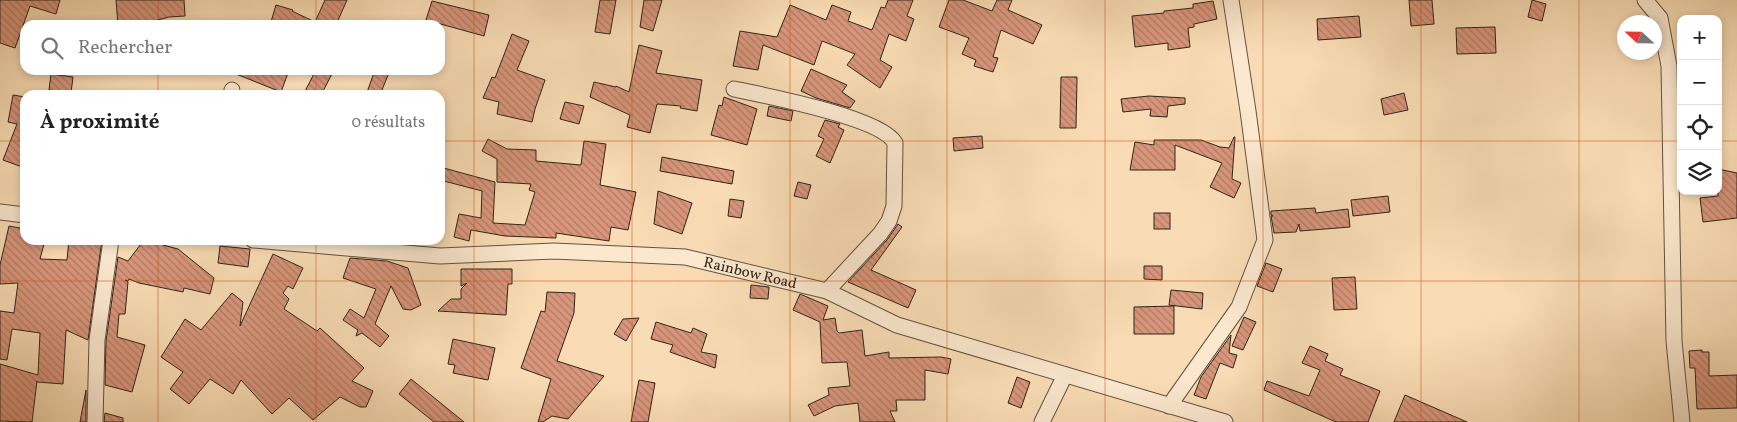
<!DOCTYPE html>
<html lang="fr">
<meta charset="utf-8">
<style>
body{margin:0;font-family:Vollkorn,serif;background:#f6f6f6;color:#222}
.controls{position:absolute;right:15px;top:15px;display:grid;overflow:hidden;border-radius:10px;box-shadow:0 2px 8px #0003}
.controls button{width:45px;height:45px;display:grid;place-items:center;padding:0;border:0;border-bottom:1px solid #e0e0e0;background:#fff;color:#222;font:25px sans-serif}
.compass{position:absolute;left:1617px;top:15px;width:45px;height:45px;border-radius:50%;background:#fff;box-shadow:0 2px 8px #0003;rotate:292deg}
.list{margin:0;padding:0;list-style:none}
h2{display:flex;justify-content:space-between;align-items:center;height:65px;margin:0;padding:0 20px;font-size:21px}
h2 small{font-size:16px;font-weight:400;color:#767676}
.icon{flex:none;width:28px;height:28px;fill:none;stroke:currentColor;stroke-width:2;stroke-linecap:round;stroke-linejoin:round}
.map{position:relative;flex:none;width:1737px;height:422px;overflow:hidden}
.search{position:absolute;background:#fff;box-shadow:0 2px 8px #0003;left:20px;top:20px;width:425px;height:55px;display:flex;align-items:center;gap:12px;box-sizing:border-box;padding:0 18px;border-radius:15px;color:#767676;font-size:19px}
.panel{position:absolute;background:#fff;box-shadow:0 2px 8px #0003;left:20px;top:90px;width:425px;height:155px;border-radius:15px}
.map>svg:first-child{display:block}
.building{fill:url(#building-back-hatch);stroke:#302416}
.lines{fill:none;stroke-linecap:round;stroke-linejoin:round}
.street-casing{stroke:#62523e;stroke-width:17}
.street{stroke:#fbe8cf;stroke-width:15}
.grid{fill:none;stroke:#d6540d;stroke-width:1;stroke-opacity:0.55}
.labels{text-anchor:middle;stroke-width:4.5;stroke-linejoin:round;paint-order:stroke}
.street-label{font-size:15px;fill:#302416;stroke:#fbe8cf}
</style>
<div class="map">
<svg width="1737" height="422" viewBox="0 0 1737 422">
<defs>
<pattern id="building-back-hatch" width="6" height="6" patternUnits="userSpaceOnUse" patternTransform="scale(1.25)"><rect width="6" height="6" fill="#d9967c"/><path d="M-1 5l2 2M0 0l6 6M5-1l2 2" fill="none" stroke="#b07a65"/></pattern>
</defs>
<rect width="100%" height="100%" fill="#f9dcb5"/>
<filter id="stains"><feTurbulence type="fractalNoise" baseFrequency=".004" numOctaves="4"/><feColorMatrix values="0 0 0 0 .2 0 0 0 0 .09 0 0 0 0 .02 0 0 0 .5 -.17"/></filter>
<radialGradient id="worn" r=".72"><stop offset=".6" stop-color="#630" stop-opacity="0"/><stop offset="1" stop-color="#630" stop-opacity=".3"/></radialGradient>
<g class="building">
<path d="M 0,0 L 60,0 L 56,14 L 30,6 L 15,48 L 0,43 Z"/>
<path d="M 116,0 L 184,0 L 185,16 L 169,17 L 139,25 L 118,25 Z"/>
<path d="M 325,0 L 347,0 L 336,25 L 270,25 L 276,5 L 293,10 L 292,11 L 315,22 Z"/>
<path d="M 600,0 L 616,0 L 610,34 L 595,32 Z"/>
<path d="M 644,0 L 662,0 L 653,31 L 640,27 Z"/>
<path d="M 888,0 L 913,0 L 907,16 L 914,19 L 906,41 L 889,34 L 880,60 L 892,67 L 880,88 L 847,65 L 855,54 L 822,41 L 814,65 L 763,45 L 758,70 L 733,66 L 740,31 L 777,37 L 790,5 L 826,20 L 832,5 L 851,12 L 848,21 L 872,30 L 881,7 L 885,8 Z"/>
<path d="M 949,0 L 963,0 L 992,11 L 997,0 L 1012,0 L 1008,10 L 1042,25 L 1033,44 L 1001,30 L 993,57 L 998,58 L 993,72 L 974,66 L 976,60 L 962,54 L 969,38 L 939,27 Z"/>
<path d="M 1409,0 L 1432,0 L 1434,24 L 1411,26 Z"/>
<path d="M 1532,0 L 1546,4 L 1542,21 L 1528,17 Z"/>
<path d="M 432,1 L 489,15 L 484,36 L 426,20 Z"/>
<path d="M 1213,1 L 1217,19 L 1194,24 L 1194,27 L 1188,28 L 1190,47 L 1168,50 L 1168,43 L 1135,47 L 1132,16 L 1164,13 L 1164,11 L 1193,8 L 1193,4 Z"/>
<path d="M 1359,16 L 1361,37 L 1318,40 L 1317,19 Z"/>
<path d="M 1495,27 L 1496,53 L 1457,54 L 1456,28 Z"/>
<path d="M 512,34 L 529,41 L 517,70 L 545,80 L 535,109 L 532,122 L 497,114 L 499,102 L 483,98 L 492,77 L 495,78 Z"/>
<path d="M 639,45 L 662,51 L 656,73 L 702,80 L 697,111 L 680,108 L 681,106 L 657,104 L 650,133 L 627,127 L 630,115 L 590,97 L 594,82 L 616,87 L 616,86 L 629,92 Z"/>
<path d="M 811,69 L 847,85 L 842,92 L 855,101 L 850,108 L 816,98 L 801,91 Z"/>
<path d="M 226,70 L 280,70 L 288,73 L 281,92 Z"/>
<path d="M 316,70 L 334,70 L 321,95 L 303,95 Z"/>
<path d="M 375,70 L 390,70 L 380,95 L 366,95 Z"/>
<path d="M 51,74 L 73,77 L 71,93 L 49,90 Z"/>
<path d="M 1061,77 L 1077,77 L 1076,128 L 1060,128 Z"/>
<path d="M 1404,93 L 1408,110 L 1384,115 L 1381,99 Z"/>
<path d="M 13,95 L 25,97 L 25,168 L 3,160 L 17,124 L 8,122 Z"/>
<path d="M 1149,96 L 1185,98 L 1185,104 L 1168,106 L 1167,117 L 1150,116 L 1151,109 L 1123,112 L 1121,99 Z"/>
<path d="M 724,97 L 757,109 L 747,145 L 711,135 L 719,105 L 722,106 Z"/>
<path d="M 565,102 L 584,106 L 579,124 L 560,119 Z"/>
<path d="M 769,106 L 793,111 L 791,121 L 767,116 Z"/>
<path d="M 825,120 L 840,124 L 838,127 L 844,130 L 830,163 L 816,156 L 824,139 L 818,136 Z"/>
<path d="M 982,136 L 983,148 L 954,151 L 953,138 Z"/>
<path d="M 1234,137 L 1235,137 L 1232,179 L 1241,183 L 1234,198 L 1210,187 L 1222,163 L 1175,145 L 1175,170 L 1130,170 L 1135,142 L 1154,145 L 1154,140 L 1201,140 L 1220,147 L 1229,148 Z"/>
<path d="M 488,139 L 507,149 L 536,150 L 536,161 L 581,165 L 584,141 L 606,144 L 600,185 L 636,192 L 628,230 L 611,227 L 609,241 L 556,233 L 556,238 L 505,236 L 471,230 L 469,241 L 454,237 L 459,214 L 481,218 L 482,191 L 440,180 L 440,167 L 495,182 L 493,223 L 525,225 L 535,192 L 529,190 L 531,184 L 497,182 L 497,159 L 482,151 Z"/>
<path d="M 662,157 L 734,171 L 732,184 L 660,171 Z"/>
<path d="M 1718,169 L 1737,173 L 1737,218 L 1703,222 L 1700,198 L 1718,196 Z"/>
<path d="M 798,182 L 811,185 L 807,199 L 794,196 Z"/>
<path d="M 658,191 L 692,203 L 682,234 L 654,224 Z"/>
<path d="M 1388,196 L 1390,212 L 1353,216 L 1351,200 Z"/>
<path d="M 730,199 L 744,201 L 741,218 L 728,216 Z"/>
<path d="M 1315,208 L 1316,213 L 1348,209 L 1350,227 L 1300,231 L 1299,224 L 1296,232 L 1274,233 L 1271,216 L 1273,216 L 1271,215 L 1271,211 Z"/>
<rect x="1154" y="213" width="16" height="16"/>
<path d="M 898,224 L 902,227 L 871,270 L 916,290 L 908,308 L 848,282 L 887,240 Z"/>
<path d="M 9,226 L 25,229 L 25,240 L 44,244 L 40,259 L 67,260 L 69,240 L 102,240 L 88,340 L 66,330 L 63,384 L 37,382 L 37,381 L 32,422 L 0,421 L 0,364 L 38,375 L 40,333 L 12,329 L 7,360 L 0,359 L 0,311 L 14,313 L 18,283 L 0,284 L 0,265 Z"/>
<path d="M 144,240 L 156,240 L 163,245 L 178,249 L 214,278 L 210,294 L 184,288 L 183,292 L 139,283 L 129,279 L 128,281 L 125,280 L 128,282 L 125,314 L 119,314 L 117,337 L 145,345 L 132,392 L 105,385 L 106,341 L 118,257 L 128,261 Z"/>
<path d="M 220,246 L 250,249 L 248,267 L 218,263 Z"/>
<path d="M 273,254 L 303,268 L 293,289 L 288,286 L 283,293 L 289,299 L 284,309 L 317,331 L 320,328 L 364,368 L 352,381 L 373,391 L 366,407 L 360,407 L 340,397 L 313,420 L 289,398 L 272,414 L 241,380 L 233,394 L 210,379 L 189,404 L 170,389 L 183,372 L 161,357 L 185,319 L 201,330 L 232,293 L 243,302 L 240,326 Z"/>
<path d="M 350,258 L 387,261 L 408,268 L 421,305 L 411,310 L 403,309 L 391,286 L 375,324 L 389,336 L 380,347 L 362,333 L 356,336 L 358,330 L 343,320 L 350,309 L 364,318 L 376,289 L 343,278 Z"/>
<path d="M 1266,263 L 1282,269 L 1273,292 L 1257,286 Z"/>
<path d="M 1144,266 L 1162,266 L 1162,280 L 1144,279 Z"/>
<path d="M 461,269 L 512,269 L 512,284 L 508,284 L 506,315 L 438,311 L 451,299 L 461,299 L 461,289 L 467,283 L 461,286 Z"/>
<path d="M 1355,277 L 1357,309 L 1334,310 L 1332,278 Z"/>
<path d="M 751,285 L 769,287 L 768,299 L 750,298 Z"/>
<path d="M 1171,290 L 1203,293 L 1202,309 L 1169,305 Z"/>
<path d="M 547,292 L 575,293 L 574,313 L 557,361 L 604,376 L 568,419 L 552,416 L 543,422 L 538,422 L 551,379 L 521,368 L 541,311 L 545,312 Z"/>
<path d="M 800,294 L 828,306 L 823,320 L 835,318 L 837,331 L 839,333 L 862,330 L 865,356 L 889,352 L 889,358 L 941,357 L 951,359 L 948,374 L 925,370 L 925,400 L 896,400 L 897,411 L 890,411 L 895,422 L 860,422 L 858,403 L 835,406 L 814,416 L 808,405 L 829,395 L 828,388 L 850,386 L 847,362 L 822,363 L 820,322 L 793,310 Z"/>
<path d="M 1174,306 L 1174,334 L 1134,334 L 1134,307 Z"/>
<path d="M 1244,317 L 1256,322 L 1243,350 L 1232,346 Z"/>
<path d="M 639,318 L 626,341 L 614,334 L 623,319 Z"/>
<path d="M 656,322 L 691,333 L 693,328 L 707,334 L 701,352 L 717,355 L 715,368 L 670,352 L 673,345 L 651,339 Z"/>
<path d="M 1231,335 L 1229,353 L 1237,355 L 1233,368 L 1220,363 L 1206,399 L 1194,395 L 1201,377 Z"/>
<path d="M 453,339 L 495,348 L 488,380 L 453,373 L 455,365 L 448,364 Z"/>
<path d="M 1310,346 L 1328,354 L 1325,361 L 1343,369 L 1340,375 L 1380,391 L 1368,422 L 1336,422 L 1264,390 L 1267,381 L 1309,396 L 1320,370 L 1302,363 Z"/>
<path d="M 1702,350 L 1702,352 L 1709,352 L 1709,376 L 1737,375 L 1737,408 L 1697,409 L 1695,368 L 1690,368 L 1689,351 Z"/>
<path d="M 1017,377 L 1030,382 L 1021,408 L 1008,403 Z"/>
<path d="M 411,379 L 464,422 L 434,422 L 399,394 Z"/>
<path d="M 639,380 L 655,383 L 648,422 L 631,422 Z"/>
<path d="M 86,390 L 86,422 L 80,422 Z"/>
<path d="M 1405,395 L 1467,422 L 1394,422 Z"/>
<path d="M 105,413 L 123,418 L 123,422 L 104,422 Z"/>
</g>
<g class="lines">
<defs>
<g id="street">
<path d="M 1645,0 L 1660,18 L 1669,66 L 1674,341 L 1682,422"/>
<path d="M 734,89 C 763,95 882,118 895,143 L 894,206 L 889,221 L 880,234 L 827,291"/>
<path d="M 231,95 L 232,90"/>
<path d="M 0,212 L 25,215"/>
<path id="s1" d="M 253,240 L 440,256 L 554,251 L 685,257 L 827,291 L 897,325 L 1225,422"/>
<path d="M 1169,406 L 1239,307 L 1265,240 L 1248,111 L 1231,0"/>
<path d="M 95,422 L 97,340 L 111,240"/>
<path d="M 1042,422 L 1065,375"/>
</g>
</defs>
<use href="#street" class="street-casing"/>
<use href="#street" class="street"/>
</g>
<path class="grid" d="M 158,0 L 158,25M 316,0 L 316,25M 474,0 L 474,422M 632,0 L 632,422M 790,0 L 790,422M 947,0 L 947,422M 1105,0 L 1105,422M 1263,0 L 1263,422M 1421,0 L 1421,422M 1579,0 L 1579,422M 158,70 L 158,95M 316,70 L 316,95M 0,141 L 25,141M 440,141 L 1681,141M 1718,141 L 1737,141M 158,240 L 158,422M 316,240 L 316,422M 0,281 L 1737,281"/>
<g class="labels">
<g class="street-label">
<text dy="5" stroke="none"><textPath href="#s1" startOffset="500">Rainbow Road</textPath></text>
</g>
</g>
<rect width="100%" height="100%" filter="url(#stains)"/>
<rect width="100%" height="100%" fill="url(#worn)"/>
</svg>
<div class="controls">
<button>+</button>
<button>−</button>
<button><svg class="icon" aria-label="locate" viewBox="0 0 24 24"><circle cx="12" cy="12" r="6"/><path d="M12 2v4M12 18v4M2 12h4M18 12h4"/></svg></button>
<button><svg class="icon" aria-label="layers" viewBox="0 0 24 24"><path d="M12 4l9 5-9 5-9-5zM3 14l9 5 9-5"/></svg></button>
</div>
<svg class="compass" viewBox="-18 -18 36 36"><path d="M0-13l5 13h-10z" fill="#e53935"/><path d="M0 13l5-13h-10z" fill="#767676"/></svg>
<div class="search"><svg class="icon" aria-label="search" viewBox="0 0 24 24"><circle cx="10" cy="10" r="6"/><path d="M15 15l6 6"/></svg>Rechercher</div>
<section class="panel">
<h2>À proximité<small>0 résultats</small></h2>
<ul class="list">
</ul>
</section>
</div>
